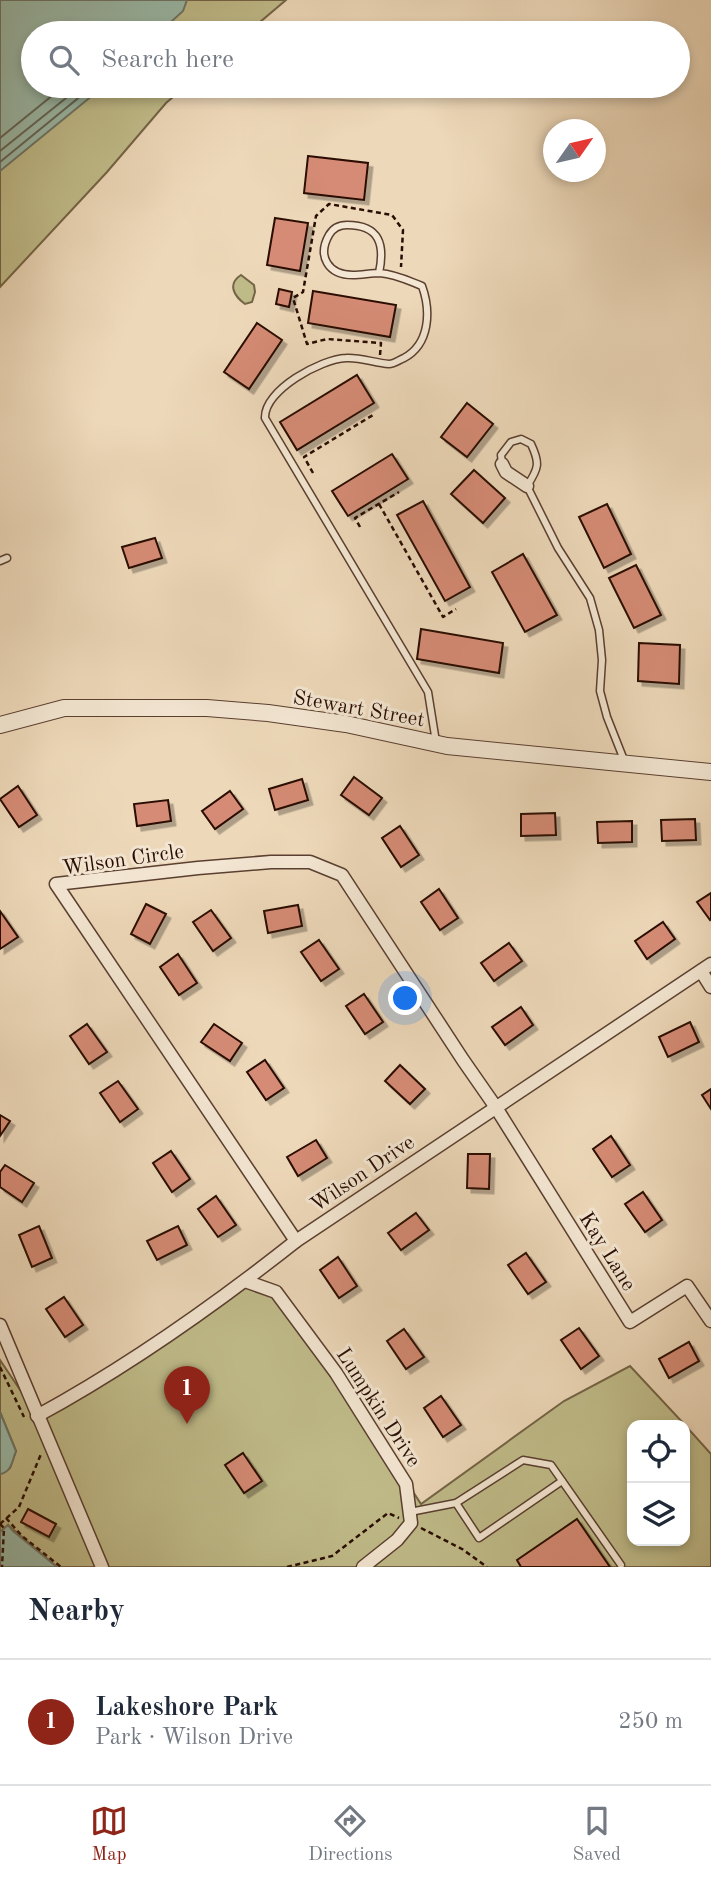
<!DOCTYPE html>
<meta charset="utf-8">
<style>
body{margin:0;font-family:"Old Standard TT",serif;background:#f2f2f3;color:#1f2937}
.controls{position:absolute;right:21px;bottom:21px;display:grid;overflow:hidden;border-radius:14px;box-shadow:0 4px 10px #0003}
.controls button{width:63px;height:63px;display:grid;place-items:center;padding:0;border:0;border-bottom:2px solid #e0e1e3;background:#fff;color:#1f2937;font:35px sans-serif}
.compass{position:absolute;left:543px;top:119px;width:63px;height:63px;border-radius:50%;background:#fff;box-shadow:0 4px 10px #0003;rotate:56deg}
.you{position:absolute;left:406px;top:999px;width:24px;height:24px;margin:-18px;border:5px solid #fff;border-radius:50%;background:#1a73e8;box-shadow:0 0 0 10px #1a73e833}
.badge{display:grid;place-items:center;width:46px;height:46px;border-radius:50%;background:#8f2418;color:#fff;font-size:23px;font-weight:700}
.pin{position:absolute;translate:-50% -58px;filter:drop-shadow(0 2px 4px #0008)}
.pin::after{content:'';position:absolute;top:37px;width:24px;height:21px;background:inherit;clip-path:polygon(0 0,100% 0,50% 100%)}
.list{margin:0;padding:0;list-style:none}
h2{display:flex;justify-content:space-between;align-items:center;height:91px;margin:0;padding:0 28px;font-size:30px}
h2 small{font-size:23px;font-weight:400;color:#747a83}
.list li{display:grid;grid-template-columns:46px 1fr auto;gap:21px;align-items:center;box-sizing:border-box;height:126px;padding:0 28px;border-top:2px solid #e0e1e3}
.list b{display:block;font-size:26px;white-space:nowrap}
.list p{margin:0;font-size:23px;white-space:nowrap;color:#747a83}
.list em{font-size:23px;font-style:normal;color:#747a83}
.icon{flex:none;width:38px;height:38px;fill:none;stroke:currentColor;stroke-width:2;stroke-linecap:round;stroke-linejoin:round}
.map{position:relative;flex:none;width:711px;height:1567px;overflow:hidden}
.search{position:absolute;background:#fff;box-shadow:0 4px 10px #0003;left:21px;right:21px;top:21px;height:77px;display:flex;align-items:center;gap:18px;box-sizing:border-box;padding:0 24px;border-radius:38px;color:#747a83;font-size:26px}
.sheet{height:217px;background:#fff}
nav{display:flex;justify-content:space-around;align-items:center;box-sizing:border-box;height:98px;border-top:2px solid #e0e1e3;background:#fff;font-size:19px;color:#747a83}
nav a{display:grid;justify-items:center;gap:4px}
nav .on{color:#8f2418}
.map>svg:first-child{display:block}
.green{fill:#c0bc8a;stroke:#746446;stroke-width:2}
.water{fill:#9abbaa;stroke:#6d7567;stroke-width:2}
.lines{fill:none;stroke-linecap:round;stroke-linejoin:round}
.shore{stroke:#626456;stroke-width:2}
.building{fill:#d58b75;stroke:#290c02;stroke-width:2;filter:url(#shadow)}
.service-casing{stroke:#5a3f30;stroke-width:9}
.minor-casing{stroke:#5a3f30;stroke-width:15}
.tertiary-casing{stroke:#5a3f30;stroke-width:18}
.path{stroke:#290c02;stroke-width:2.5;stroke-dasharray:5 3.5;stroke-linecap:butt}
.service{stroke:#f3e6d2;stroke-width:6}
.minor{stroke:#f3e6d2;stroke-width:12}
.tertiary{stroke:#f3e6d2;stroke-width:16}
.labels{text-anchor:middle;stroke-width:6;stroke-linejoin:round;paint-order:stroke}
.street-label{font-size:21px;fill:#290c02;stroke:#f3e6d2}
</style>
<div class="map">
<svg width="711" height="1567" viewBox="0 0 711 1567">
<defs>
<filter id="shadow"><feDropShadow dx="4.5" dy="4.5" stdDeviation="0" flood-color="#0004"/></filter>
</defs>
<rect width="100%" height="100%" fill="#edd8b9"/>
<filter id="stains"><feTurbulence type="fractalNoise" baseFrequency=".00286" numOctaves="4"/><feColorMatrix values="0 0 0 0 .2 0 0 0 0 .09 0 0 0 0 .02 0 0 0 .5 -.17"/></filter>
<radialGradient id="worn" r=".72"><stop offset=".6" stop-color="#630" stop-opacity="0"/><stop offset="1" stop-color="#630" stop-opacity=".3"/></radialGradient>
<g class="green">
<path d="M 0,0 L 286,0 L 247,33 L 33,33 L 33,86 L 186,86 L 166,103 L 107,172 L 0,287 Z"/>
<path d="M 241,275 L 254,285 L 255,292 L 252,302 L 245,304 C 234,296 227,284 241,275 Z"/>
<path d="M 245,1281 L 276,1292 L 336,1373 L 421,1504 L 564,1401 L 630,1366 L 685,1425 L 632,1425 L 632,1541 L 685,1541 L 685,1425 L 711,1454 L 711,1567 L 57,1567 L 8,1525 L 0,1532 L 0,1474 L 10,1468 L 16,1451 L 0,1412 L 0,1360 L 37,1415 Z"/>
</g>
<g class="water">
<path d="M 0,0 L 187,0 L 183,11 L 159,33 L 33,33 L 33,86 L 104,86 L 0,171 Z"/>
<path d="M 0,1412 L 16,1451 C 12,1461 12,1472 0,1474 Z"/>
<path d="M 8,1525 L 13,1531 L 57,1567 L 0,1567 L 0,1532 Z"/>
</g>
<g class="lines">
<g class="shore">
<path d="M 0,138 L 64,86"/>
<path d="M 0,151 L 81,86"/>
<path d="M 0,162 L 93,86"/>
</g>
</g>
<g class="building">
<path d="M 308,156 L 368,163 L 364,200 L 304,193 Z"/>
<path d="M 275,218 L 308,223 L 300,271 L 267,265 Z"/>
<path d="M 279,289 L 292,292 L 289,307 L 276,304 Z"/>
<path d="M 313,291 L 396,305 L 390,337 L 308,323 Z"/>
<path d="M 257,323 L 282,340 L 249,389 L 224,372 Z"/>
<path d="M 357,375 L 374,403 L 297,450 L 280,422 Z"/>
<path d="M 467,403 L 493,424 L 467,457 L 441,437 Z"/>
<path d="M 392,454 L 408,479 L 348,516 L 332,491 Z"/>
<path d="M 474,470 L 505,498 L 483,523 L 451,494 Z"/>
<path d="M 423,501 L 470,587 L 445,601 L 397,515 Z"/>
<path d="M 607,504 L 631,554 L 604,568 L 579,517 Z"/>
<path d="M 155,538 L 162,558 L 129,568 L 122,547 Z"/>
<path d="M 523,554 L 557,615 L 525,632 L 492,572 Z"/>
<path d="M 636,565 L 661,615 L 634,628 L 609,578 Z"/>
<path d="M 421,629 L 503,643 L 499,673 L 417,659 Z"/>
<path d="M 639,643 L 680,645 L 679,684 L 638,681 Z"/>
<path d="M 354,777 L 382,798 L 369,815 L 341,795 Z"/>
<path d="M 302,779 L 308,800 L 275,810 L 269,789 Z"/>
<path d="M 18,786 L 37,815 L 19,827 L 0,799 Z"/>
<path d="M 230,791 L 243,809 L 215,829 L 202,811 Z"/>
<path d="M 168,800 L 171,821 L 137,826 L 134,804 Z"/>
<path d="M 555,813 L 556,835 L 521,836 L 521,814 Z"/>
<path d="M 695,819 L 696,840 L 662,841 L 661,820 Z"/>
<path d="M 632,821 L 632,842 L 598,843 L 597,822 Z"/>
<path d="M 400,826 L 419,855 L 401,867 L 382,838 Z"/>
<path d="M 439,889 L 458,918 L 440,930 L 421,902 Z"/>
<path d="M 711,893 L 711,919 L 710,920 L 697,902 Z"/>
<path d="M 146,904 L 166,914 L 150,944 L 131,934 Z"/>
<path d="M 298,905 L 302,926 L 268,933 L 264,911 Z"/>
<path d="M 211,910 L 231,938 L 213,951 L 193,922 Z"/>
<path d="M 0,911 L 18,937 L 0,949 Z"/>
<path d="M 663,922 L 675,939 L 647,959 L 635,941 Z"/>
<path d="M 319,940 L 339,969 L 321,981 L 301,952 Z"/>
<path d="M 509,943 L 522,961 L 494,981 L 481,963 Z"/>
<path d="M 178,954 L 197,983 L 179,995 L 160,967 Z"/>
<path d="M 364,994 L 383,1022 L 365,1034 L 346,1006 Z"/>
<path d="M 521,1007 L 533,1025 L 505,1045 L 492,1027 Z"/>
<path d="M 690,1022 L 699,1042 L 668,1057 L 659,1037 Z"/>
<path d="M 87,1024 L 107,1052 L 89,1064 L 70,1036 Z"/>
<path d="M 214,1024 L 242,1043 L 230,1061 L 201,1042 Z"/>
<path d="M 265,1060 L 284,1088 L 266,1100 L 247,1072 Z"/>
<path d="M 400,1065 L 425,1089 L 410,1104 L 385,1081 Z"/>
<path d="M 118,1081 L 138,1109 L 120,1122 L 100,1093 Z"/>
<path d="M 711,1089 L 711,1109 L 702,1095 Z"/>
<path d="M 0,1115 L 10,1121 L 0,1136 Z"/>
<path d="M 611,1136 L 630,1165 L 612,1177 L 593,1149 Z"/>
<path d="M 316,1140 L 327,1158 L 298,1176 L 287,1157 Z"/>
<path d="M 171,1151 L 190,1179 L 172,1192 L 153,1163 Z"/>
<path d="M 468,1154 L 490,1154 L 489,1189 L 467,1188 Z"/>
<path d="M 5,1165 L 34,1183 L 22,1202 L 0,1187 L 0,1172 Z"/>
<path d="M 643,1192 L 662,1220 L 645,1232 L 625,1204 Z"/>
<path d="M 216,1196 L 236,1225 L 218,1237 L 198,1209 Z"/>
<path d="M 416,1213 L 429,1230 L 401,1250 L 388,1233 Z"/>
<path d="M 39,1226 L 52,1258 L 32,1267 L 19,1235 Z"/>
<path d="M 178,1226 L 187,1245 L 157,1260 L 147,1241 Z"/>
<path d="M 526,1253 L 546,1282 L 528,1294 L 508,1265 Z"/>
<path d="M 338,1257 L 357,1286 L 339,1298 L 320,1270 Z"/>
<path d="M 64,1297 L 83,1325 L 65,1337 L 46,1309 Z"/>
<path d="M 579,1328 L 599,1356 L 581,1369 L 561,1340 Z"/>
<path d="M 404,1329 L 424,1357 L 406,1369 L 387,1341 Z"/>
<path d="M 689,1342 L 699,1361 L 669,1378 L 659,1359 Z"/>
<path d="M 441,1396 L 461,1425 L 443,1437 L 424,1408 Z"/>
<path d="M 243,1453 L 262,1481 L 244,1493 L 225,1465 Z"/>
<path d="M 28,1509 L 56,1524 L 49,1537 L 21,1522 Z"/>
<path d="M 577,1519 L 610,1567 L 521,1567 L 517,1560 Z"/>
</g>
<g class="lines">
<defs>
<g id="service">
<path d="M 379,273 C 385,245 380,225 347,225 C 339,225 333,228 329,235 C 317,256 328,275 353,275 C 362,275 371,273 380,273 C 395,274 409,281 422,286 C 431,311 430,344 404,358 C 399,360 394,364 389,364 C 375,363 360,357 346,358 C 321,359 264,390 265,418 L 428,692 L 436,742"/>
<path d="M 502,464 L 501,455 L 511,442 L 521,439 L 531,444 C 540,463 539,468 527,486 L 558,548 L 590,598 L 599,630 L 602,660 L 600,691 L 607,717 L 624,760"/>
<path d="M 0,561 L 7,558"/>
<path d="M 456,1503 L 479,1538 L 562,1481"/>
<path d="M 410,1512 L 456,1503 L 523,1460 L 551,1465 L 621,1565"/>
</g>
<g id="minor">
<path d="M 502,464 L 506,472 L 527,486"/>
<path d="M 701,971 L 711,987"/>
<path d="M 296,1241 L 56,884 L 198,868 L 271,862 L 310,862 L 342,875 L 463,1060 L 495,1106 L 630,1322 L 687,1286 L 711,1321"/>
<path d="M 245,1281 L 276,1292 L 336,1373 L 406,1484 L 411,1523 L 397,1540 L 363,1567"/>
<path d="M 0,1325 L 102,1567"/>
<path d="M 37,1416 C 129,1366 215,1305 296,1241 L 711,964"/>
</g>
<path id="tertiary" d="M 0,725 L 64,708 L 207,708 L 268,713 L 346,724 L 447,746 L 711,772"/>
</defs>
<use href="#service" class="service-casing"/>
<use href="#minor" class="minor-casing"/>
<use href="#tertiary" class="tertiary-casing"/>
<g class="path">
<path d="M 380,355 L 381,343 L 327,339 L 307,344 L 293,298 L 303,292 L 316,216 L 329,204 L 392,215 L 403,230 L 401,267"/>
<path d="M 313,473 L 304,457 L 373,415"/>
<path d="M 379,504 L 443,617 L 456,609"/>
<path d="M 360,527 L 355,518 L 399,492"/>
<path d="M 0,1367 L 24,1417"/>
<path d="M 6,1518 L 22,1536 L 61,1567"/>
<path d="M 0,1524 L 19,1507 L 41,1454"/>
<path d="M 0,1524 L 4,1528 L 2,1567"/>
<path d="M 421,1528 L 462,1549 L 487,1567"/>
<path d="M 287,1567 L 332,1556 L 388,1513 L 399,1518"/>
</g>
<use href="#service" class="service"/>
<use href="#minor" class="minor"/>
<use href="#tertiary" class="tertiary"/>
</g>
<g class="labels">
<g class="street-label">
<text transform="translate(359 708) rotate(10)" y="7">Stewart Street</text>
<text transform="translate(123 859) rotate(-8)" y="7">Wilson Circle</text>
<text transform="translate(362 1173) rotate(-34)" y="7">Wilson Drive</text>
<text transform="translate(608 1251) rotate(58)" y="7">Kay Lane</text>
<text transform="translate(379 1407) rotate(57)" y="7">Lumpkin Drive</text>
</g>
</g>
<rect width="100%" height="100%" filter="url(#stains)"/>
<rect width="100%" height="100%" fill="url(#worn)"/>
</svg>
<div class="controls">
<button><svg class="icon" aria-label="locate" viewBox="0 0 24 24"><circle cx="12" cy="12" r="6"/><path d="M12 2v4M12 18v4M2 12h4M18 12h4"/></svg></button>
<button><svg class="icon" aria-label="layers" viewBox="0 0 24 24"><path d="M12 4l9 5-9 5-9-5zM3 14l9 5 9-5"/></svg></button>
</div>
<svg class="compass" viewBox="-18 -18 36 36"><path d="M0-13l5 13h-10z" fill="#e53935"/><path d="M0 13l5-13h-10z" fill="#747a83"/></svg>
<div class="you"></div>
<div class="pin badge" style="left:187px;top:1424px">1</div>
<div class="search"><svg class="icon" aria-label="search" viewBox="0 0 24 24"><circle cx="10" cy="10" r="6"/><path d="M15 15l6 6"/></svg>Search here</div>
</div>
<section class="sheet">
<h2>Nearby<small></small></h2>
<ul class="list">
<li><span class="badge">1</span><div><b>Lakeshore Park</b><p>Park · Wilson Drive</p></div><em>250 m</em></li>
</ul>
</section>
<nav>
<a class="on"><svg class="icon" aria-label="map" viewBox="0 0 24 24"><path d="M3 6l6-2 6 2 6-2v14l-6 2-6-2-6 2zM9 4v14M15 6v14"/></svg>Map</a>
<a><svg class="icon" aria-label="directions" viewBox="0 0 24 24"><path d="M12 3l9 9-9 9-9-9zM9 14v-3h6M13 9l2 2-2 2"/></svg>Directions</a>
<a><svg class="icon" aria-label="saved" viewBox="0 0 24 24"><path d="M7 4h10v16l-5-4-5 4z"/></svg>Saved</a>
</nav>
